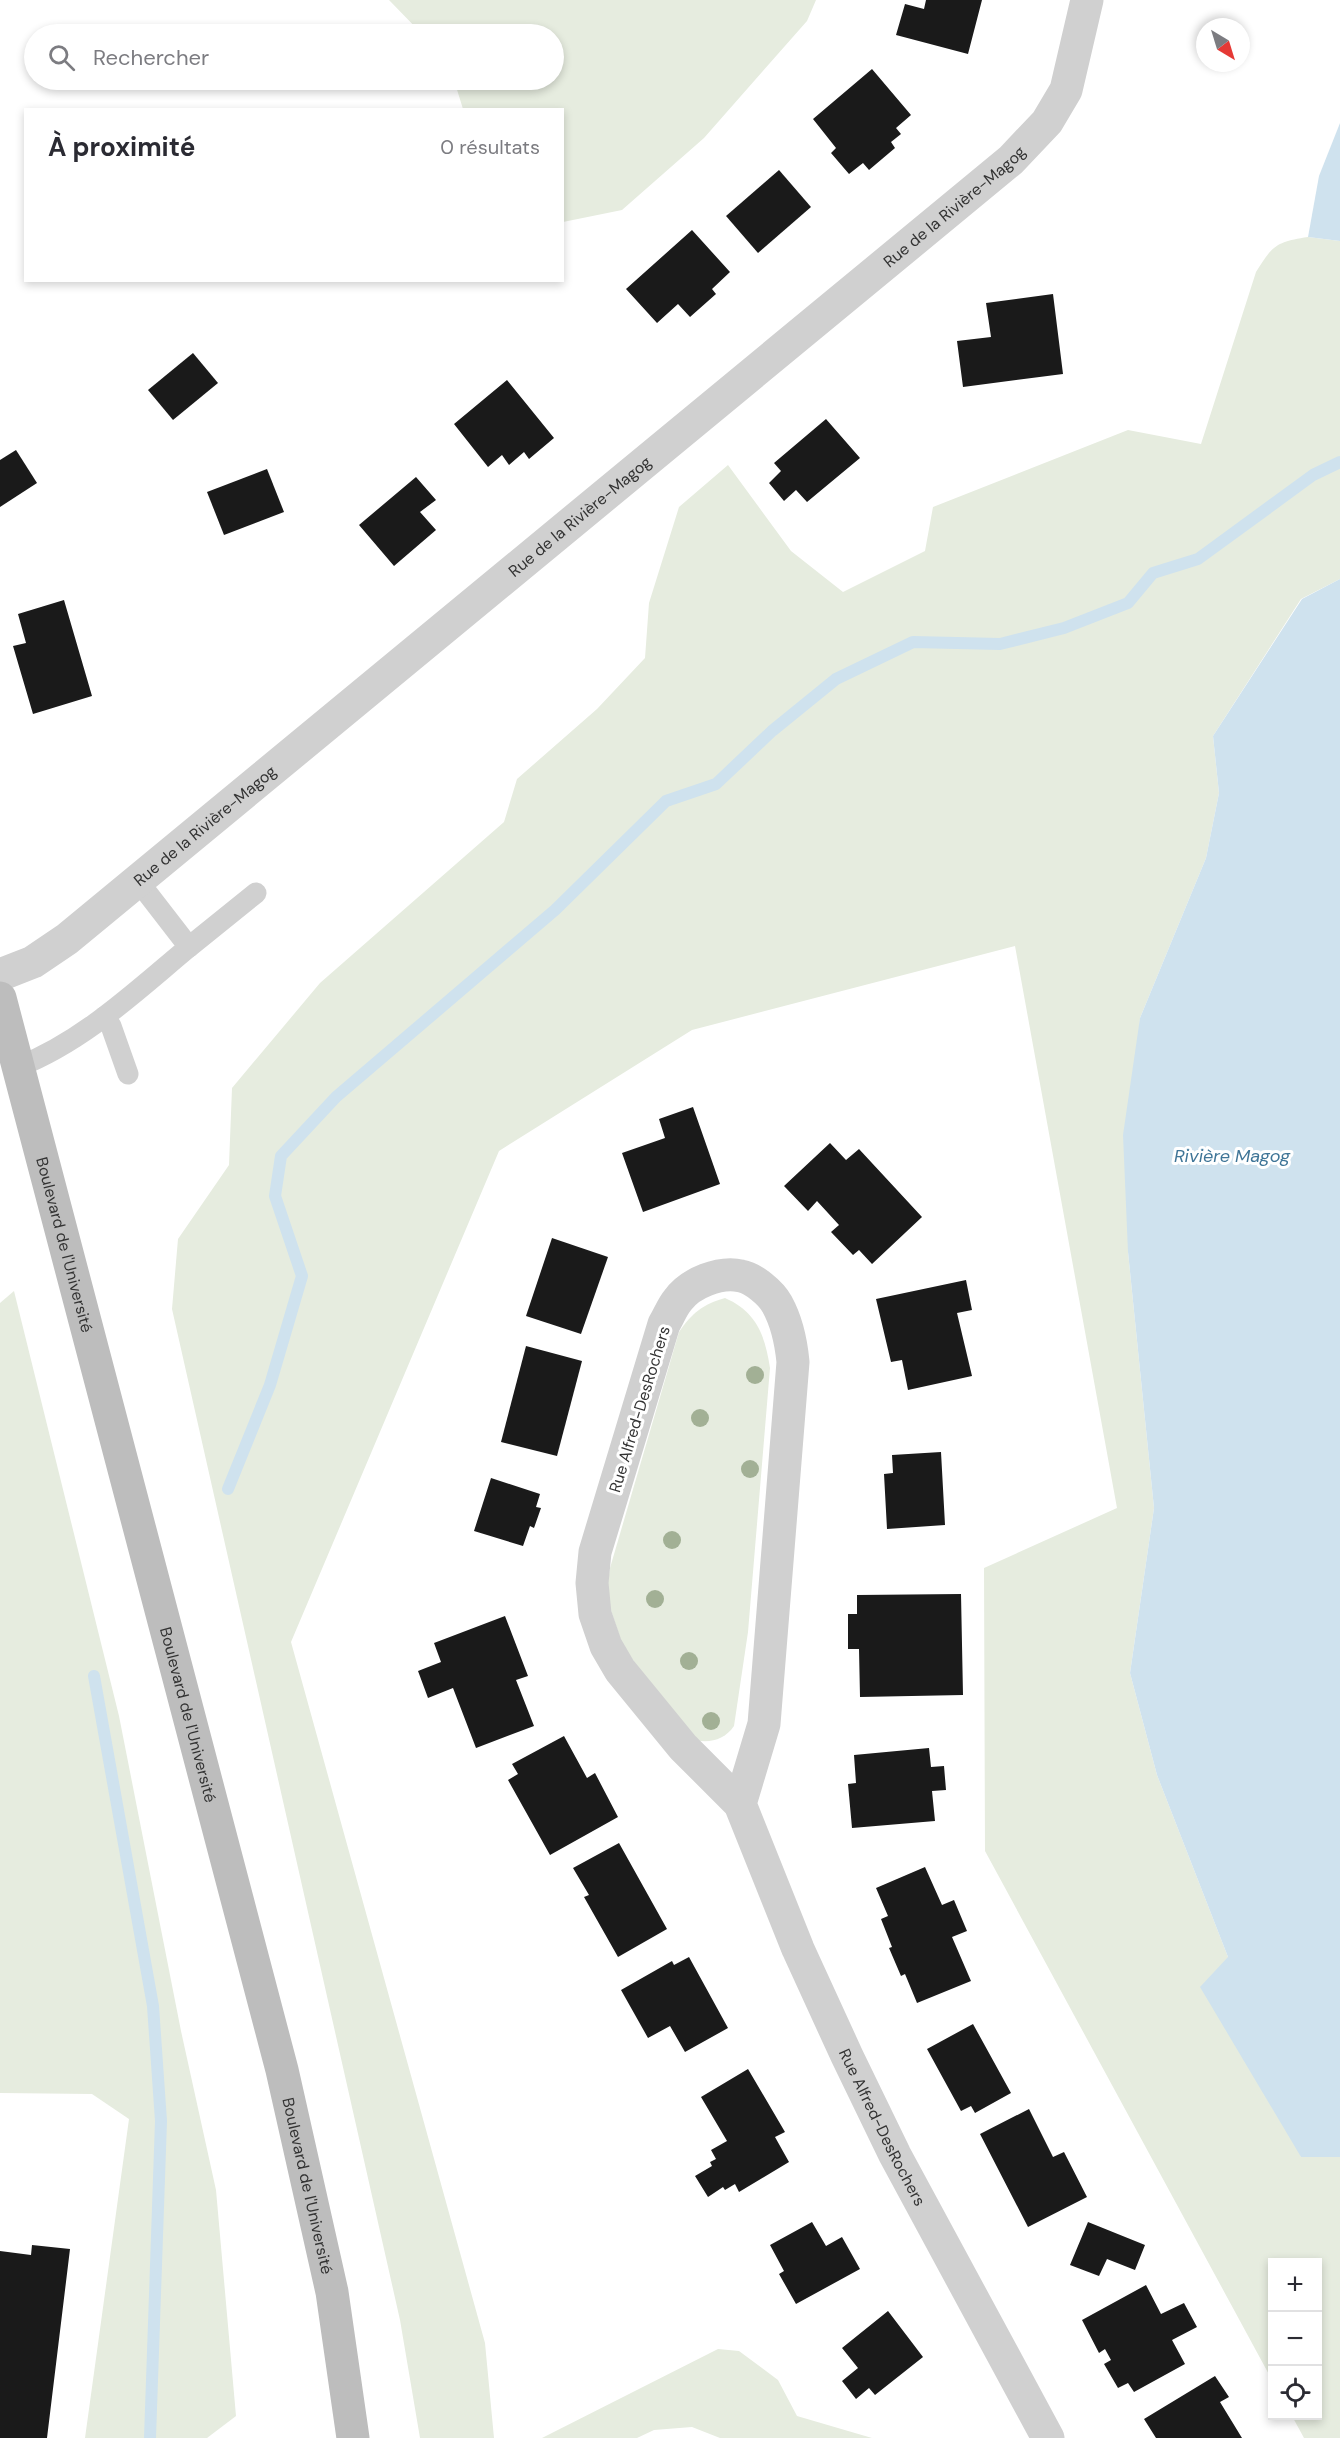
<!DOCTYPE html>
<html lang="fr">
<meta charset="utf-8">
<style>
body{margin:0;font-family:"DM Sans",sans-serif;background:#f2f2f3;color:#2b2b33}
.controls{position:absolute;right:18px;bottom:18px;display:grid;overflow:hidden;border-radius:0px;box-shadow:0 3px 9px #0003}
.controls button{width:54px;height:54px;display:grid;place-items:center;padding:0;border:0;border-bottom:2px solid #e1e1e2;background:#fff;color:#2b2b33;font:30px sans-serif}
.compass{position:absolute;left:1196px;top:18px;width:54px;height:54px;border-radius:50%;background:#fff;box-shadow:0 3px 9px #0003;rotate:142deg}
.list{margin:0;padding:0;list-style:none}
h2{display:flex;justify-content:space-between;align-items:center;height:78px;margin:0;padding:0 24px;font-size:26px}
h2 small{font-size:20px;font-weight:400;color:#7c7c81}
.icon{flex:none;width:33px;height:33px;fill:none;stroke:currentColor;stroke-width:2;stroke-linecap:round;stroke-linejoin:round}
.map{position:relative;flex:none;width:1340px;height:2438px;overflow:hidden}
.search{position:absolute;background:#fff;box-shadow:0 3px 9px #0003;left:24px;top:24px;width:540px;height:66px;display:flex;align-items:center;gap:15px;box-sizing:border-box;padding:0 21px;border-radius:33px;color:#7c7c81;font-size:22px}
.panel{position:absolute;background:#fff;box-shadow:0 3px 9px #0003;left:24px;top:108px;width:540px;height:174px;border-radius:0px}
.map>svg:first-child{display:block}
.green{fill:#e6ecdf}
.water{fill:#cfe2ee}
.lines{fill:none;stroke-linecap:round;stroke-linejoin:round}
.stream{stroke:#cfe2ee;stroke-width:12}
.building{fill:#1a1a1a}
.lane{stroke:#d0d0d0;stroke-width:21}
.street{stroke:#d0d0d0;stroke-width:33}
.secondary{stroke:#bdbdbd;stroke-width:33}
.tree{fill:#a2b095}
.labels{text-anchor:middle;stroke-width:6;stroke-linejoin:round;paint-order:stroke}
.street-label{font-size:16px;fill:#333;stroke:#fff}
.water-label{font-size:18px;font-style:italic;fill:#3f7597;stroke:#fff}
</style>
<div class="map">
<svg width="1340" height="2438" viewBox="0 0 1340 2438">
<rect width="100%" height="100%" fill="#fff"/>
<g class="green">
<path d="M 389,0 L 816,0 L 807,21 L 704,138 L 622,210 L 563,222 L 562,110 L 463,109 L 454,80 L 554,80 L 554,34 L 422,34 Z"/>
<path d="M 1308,237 L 1340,241 L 1340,579 L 1301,599 L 1213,736 L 1219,793 L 1206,858 L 1140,1018 L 1128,1252 L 1154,1508 L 1130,1673 L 1157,1775 L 1228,1957 L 1301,2157 L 1340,2157 L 1340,2438 L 1304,2438 L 1292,2416 L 1318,2416 L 1318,2262 L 1272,2262 L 1272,2380 L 985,1851 L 984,1568 L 1117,1508 L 1015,946 L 692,1030 L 499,1151 L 291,1642 L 485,2343 L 494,2438 L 420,2438 L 400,2320 L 172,1309 L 178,1239 L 229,1165 L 232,1088 L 320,983 L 504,822 L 517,779 L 597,709 L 645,658 L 649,603 L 679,507 L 728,465 L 791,551 L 843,592 L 925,551 L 933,507 L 1128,430 L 1201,444 L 1256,272 C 1273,245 1276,242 1308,237 Z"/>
<path d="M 14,1291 L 119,1716 L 181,2031 L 216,2190 L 236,2416 L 207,2438 L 85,2438 L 129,2119 L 92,2094 L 0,2093 L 0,1303 Z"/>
<path d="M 725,1298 C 757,1312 765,1336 770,1368 L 748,1632 L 734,1726 C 723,1742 704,1745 686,1737 L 622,1644 L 606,1595 L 610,1568 L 679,1332 C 692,1313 703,1304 725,1298 Z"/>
<path d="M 718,2349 L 739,2351 L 778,2380 L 797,2416 L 872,2438 L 720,2438 L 692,2427 L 654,2430 L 637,2438 L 542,2438 Z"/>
</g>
<g class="water">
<path d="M 1340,123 L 1340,241 L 1308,237 L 1319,176 Z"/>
<path d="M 1340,579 L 1340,2157 L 1301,2157 L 1200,1987 L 1228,1957 L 1157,1775 L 1130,1673 L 1154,1508 L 1128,1252 L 1123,1135 L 1140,1018 L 1206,858 L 1219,793 L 1213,736 L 1302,599 Z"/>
</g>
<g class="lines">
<g class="stream">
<path d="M 228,1489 L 270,1385 L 302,1276 L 275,1196 L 281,1156 L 336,1097 L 555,910 L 666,801 L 716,784 L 772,731 L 836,679 L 913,642 L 1000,644 L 1064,628 L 1128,603 L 1153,573 L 1198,559 L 1313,475 L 1340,462"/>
<path d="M 94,1676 L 153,2006 L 161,2121 L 150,2438"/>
</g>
</g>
<g class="building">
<path d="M 926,0 L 982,0 L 968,54 L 896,35 L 905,4 L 924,9 Z"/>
<path d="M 872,69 L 911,115 L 896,128 L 901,134 L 891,142 L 895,148 L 869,170 L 863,163 L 849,174 L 831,153 L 836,148 L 813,119 Z"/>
<path d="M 779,170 L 811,207 L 758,253 L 726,216 Z"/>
<path d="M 692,230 L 730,272 L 712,289 L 716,294 L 690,317 L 678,304 L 657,323 L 626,289 Z"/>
<path d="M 1053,294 L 1063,374 L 963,387 L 957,341 L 991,337 L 986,303 Z"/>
<path d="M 193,353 L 218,383 L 173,420 L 148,390 Z"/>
<path d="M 507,380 L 554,438 L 529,459 L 524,452 L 509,465 L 502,455 L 488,467 L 454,424 Z"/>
<path d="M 826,419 L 860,458 L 807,502 L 796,490 L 784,501 L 769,483 L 781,471 L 774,463 Z"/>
<path d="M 16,450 L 37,483 L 0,507 L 0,460 Z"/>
<path d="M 267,469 L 284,512 L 224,535 L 207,492 Z"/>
<path d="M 416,477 L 436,500 L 420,512 L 436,530 L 394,566 L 359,525 Z"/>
<path d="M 64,600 L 92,696 L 33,714 L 13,646 L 26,643 L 18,614 Z"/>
<path d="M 693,1107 L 720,1184 L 643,1212 L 622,1153 L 665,1138 L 659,1119 Z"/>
<path d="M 830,1143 L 846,1160 L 859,1149 L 922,1217 L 872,1264 L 859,1250 L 853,1255 L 831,1232 L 839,1225 L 817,1201 L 808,1211 L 784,1186 Z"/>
<path d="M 552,1238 L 608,1257 L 581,1334 L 526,1316 Z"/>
<path d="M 966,1280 L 972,1310 L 957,1313 L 972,1376 L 908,1390 L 902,1360 L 891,1362 L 876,1299 Z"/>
<path d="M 526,1346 L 582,1361 L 557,1456 L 501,1442 Z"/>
<path d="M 941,1452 L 945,1525 L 887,1529 L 884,1474 L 893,1473 L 892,1455 Z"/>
<path d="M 491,1478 L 540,1494 L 536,1507 L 541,1508 L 534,1528 L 530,1526 L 523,1546 L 474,1531 Z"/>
<path d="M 961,1594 L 963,1695 L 860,1697 L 859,1649 L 848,1649 L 848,1614 L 857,1614 L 857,1595 Z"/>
<path d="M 505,1616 L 528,1676 L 516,1680 L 534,1726 L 476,1748 L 453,1688 L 428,1698 L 418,1671 L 441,1662 L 434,1643 Z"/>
<path d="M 564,1736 L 587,1778 L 595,1773 L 618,1817 L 550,1855 L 508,1780 L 518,1774 L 512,1764 Z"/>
<path d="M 929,1748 L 931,1767 L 944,1766 L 946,1790 L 932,1791 L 935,1821 L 852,1828 L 848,1784 L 856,1783 L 854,1755 Z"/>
<path d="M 619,1843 L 667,1929 L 618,1957 L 584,1897 L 589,1895 L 573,1868 Z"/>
<path d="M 925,1867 L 942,1905 L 954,1900 L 967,1931 L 952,1937 L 971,1981 L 917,2003 L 905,1974 L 901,1976 L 889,1948 L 892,1947 L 881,1919 L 888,1916 L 876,1888 Z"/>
<path d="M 689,1957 L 728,2028 L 685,2052 L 670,2026 L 648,2038 L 621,1990 L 672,1961 L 674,1965 Z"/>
<path d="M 973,2024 L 1011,2093 L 975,2113 L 971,2106 L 961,2111 L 927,2049 Z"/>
<path d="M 748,2069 L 785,2132 L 775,2137 L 789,2162 L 739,2192 L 735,2184 L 725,2190 L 723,2187 L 708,2197 L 695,2176 L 712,2166 L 710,2162 L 716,2159 L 711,2150 L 727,2141 L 701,2097 Z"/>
<path d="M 1029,2109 L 1053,2157 L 1064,2152 L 1087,2197 L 1028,2227 L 980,2134 Z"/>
<path d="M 812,2222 L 826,2246 L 842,2237 L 860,2269 L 796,2304 L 779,2274 L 784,2271 L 770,2245 Z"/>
<path d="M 1088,2222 L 1145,2245 L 1135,2270 L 1107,2259 L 1099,2276 L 1070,2265 Z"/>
<path d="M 32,2245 L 70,2249 L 47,2438 L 0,2438 L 0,2251 L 31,2255 Z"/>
<path d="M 1146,2285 L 1161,2314 L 1184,2303 L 1197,2327 L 1172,2340 L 1185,2364 L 1134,2392 L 1128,2383 L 1118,2388 L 1104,2364 L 1111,2360 L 1105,2349 L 1099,2353 L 1082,2320 Z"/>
<path d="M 888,2311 L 923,2357 L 875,2395 L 869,2388 L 856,2399 L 842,2381 L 858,2368 L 842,2348 Z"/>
<path d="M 1215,2376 L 1229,2397 L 1220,2402 L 1242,2438 L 1156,2438 L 1144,2419 Z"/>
</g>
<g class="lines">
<g class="lane">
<path d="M 189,947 L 256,893"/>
<path d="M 104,1017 L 111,1026 L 128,1074"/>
<path d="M 18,1067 C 84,1041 136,991 189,947 L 138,881"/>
</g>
<g class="street">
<path id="s1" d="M 0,975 L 33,962 L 67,939 L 1011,160 L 1047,122 L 1066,90 L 1087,0"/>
<path id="s2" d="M 740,1804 L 764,1724 L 793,1362 C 791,1341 787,1322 777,1304 C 771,1293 753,1278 741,1276 C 720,1271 690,1283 678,1300 C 672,1307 669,1316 664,1324 L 595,1552 L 592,1583 L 595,1614 L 606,1646 L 620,1670 L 683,1747 L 740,1804 L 798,1949 L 847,2056 L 895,2155 L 1048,2438"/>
</g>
<path class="secondary" id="s3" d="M 0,998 L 282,2070 L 332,2292 L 353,2438"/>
</g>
<g class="tree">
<circle cx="755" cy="1375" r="9"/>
<circle cx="700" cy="1418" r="9"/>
<circle cx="750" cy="1469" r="9"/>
<circle cx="672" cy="1540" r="9"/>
<circle cx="655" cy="1599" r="9"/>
<circle cx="689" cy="1661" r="9"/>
<circle cx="711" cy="1721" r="9"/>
</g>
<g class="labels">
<g class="street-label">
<text dy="6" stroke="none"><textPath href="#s1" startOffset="1227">Rue de la Rivière-Magog</textPath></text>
<text dy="6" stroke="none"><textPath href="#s1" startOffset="741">Rue de la Rivière-Magog</textPath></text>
<text dy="6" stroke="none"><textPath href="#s1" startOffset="255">Rue de la Rivière-Magog</textPath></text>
<text dy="6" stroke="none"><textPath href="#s3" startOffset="255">Boulevard de l'Université</textPath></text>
<text transform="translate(639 1409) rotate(-73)" y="6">Rue Alfred-DesRochers</text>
<text dy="6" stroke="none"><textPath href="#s3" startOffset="741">Boulevard de l'Université</textPath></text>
<text dy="6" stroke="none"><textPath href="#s2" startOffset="1548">Rue Alfred-DesRochers</textPath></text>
<text dy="6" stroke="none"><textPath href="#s3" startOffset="1227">Boulevard de l'Université</textPath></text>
</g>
<g class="water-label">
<text x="1232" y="1162">Rivière Magog</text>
</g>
</g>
</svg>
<div class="controls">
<button>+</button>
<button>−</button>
<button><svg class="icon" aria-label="locate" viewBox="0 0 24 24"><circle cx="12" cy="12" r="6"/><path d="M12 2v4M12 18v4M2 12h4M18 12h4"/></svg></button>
</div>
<svg class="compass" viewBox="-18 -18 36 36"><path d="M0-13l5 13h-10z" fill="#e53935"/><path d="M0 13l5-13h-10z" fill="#7c7c81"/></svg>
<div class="search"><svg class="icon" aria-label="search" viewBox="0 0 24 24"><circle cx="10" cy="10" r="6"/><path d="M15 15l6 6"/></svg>Rechercher</div>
<section class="panel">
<h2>À proximité<small>0 résultats</small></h2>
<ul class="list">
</ul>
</section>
</div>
